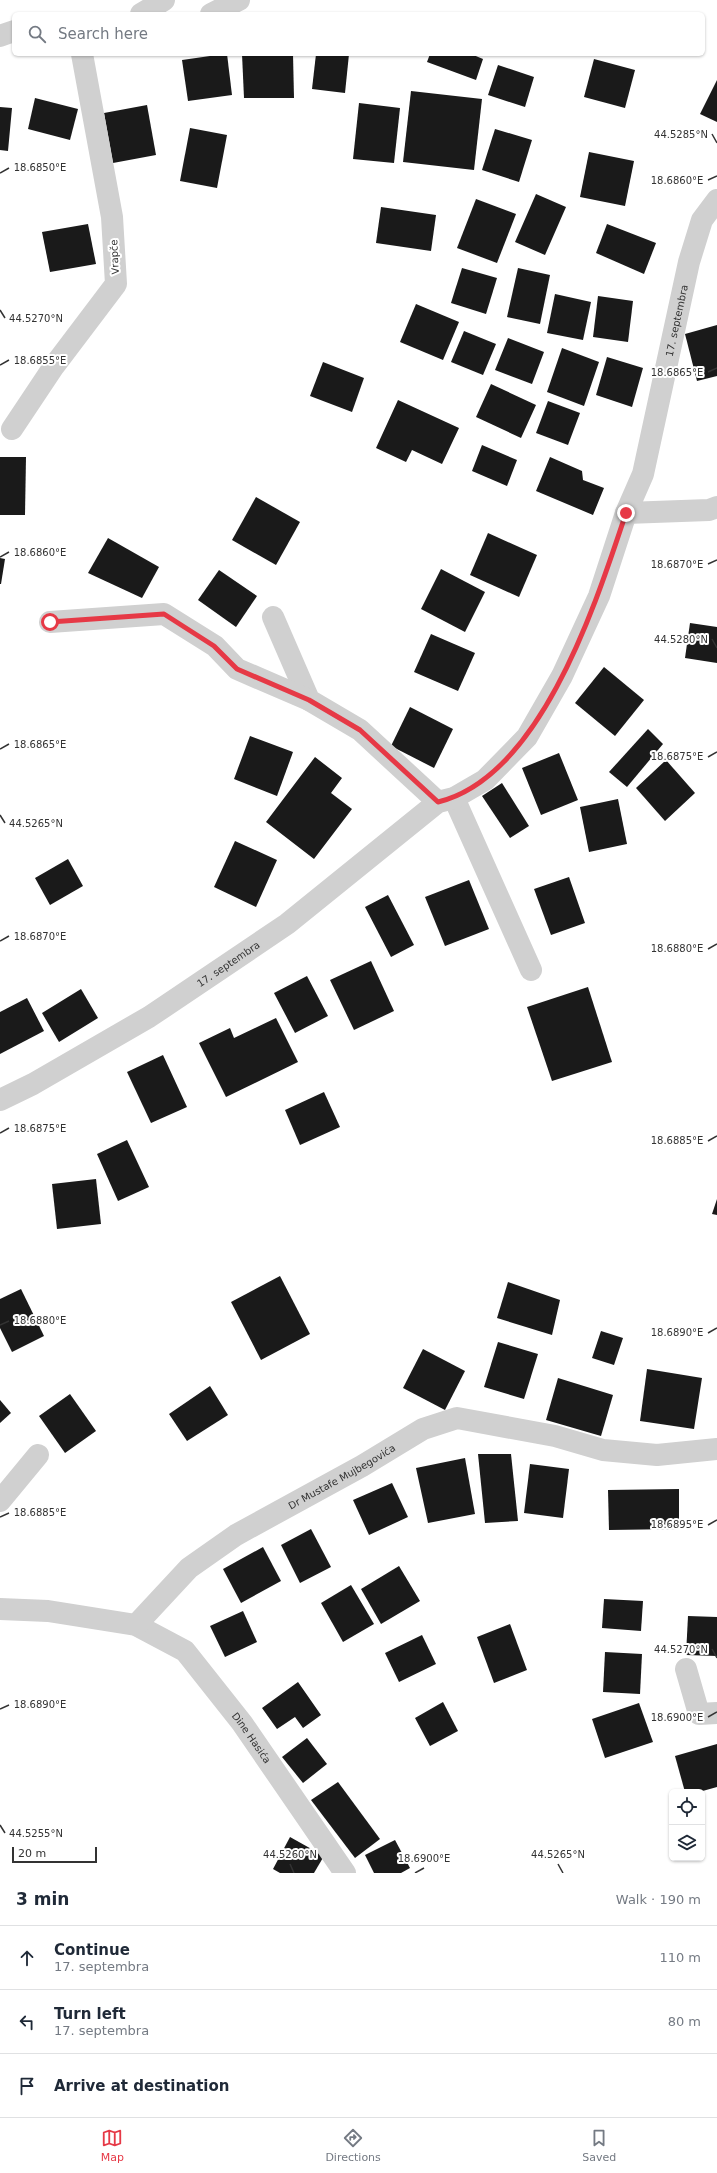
<!DOCTYPE html>
<meta charset="utf-8">
<style>
body{margin:0;font-family:"DejaVu Sans",sans-serif;background:#f2f2f3;color:#1f2937}
.controls{position:absolute;right:12px;bottom:12px;display:grid;overflow:hidden;border-radius:6px;box-shadow:0 1px 3px #0004}
.controls button{width:36px;height:36px;display:grid;place-items:center;padding:0;border:0;border-bottom:1px solid #e0e1e3;background:#fff;color:#1f2937;font:20px sans-serif}
.scale{position:absolute;left:12px;bottom:10px;width:85px;box-sizing:border-box;padding-left:4px;border:2px solid #333;border-top:0;font-size:11px;line-height:14px;white-space:nowrap;color:#333;-webkit-text-stroke:3px #fff;paint-order:stroke}
.stop{position:absolute;width:12px;height:12px;margin:-9px;border:3px solid #e63946;border-radius:50%;background:#fff}
.stop.end{background:#e63946;border-color:#fff;box-shadow:0 1px 4px #0008}
.list{margin:0;padding:0;list-style:none}
h2{display:flex;justify-content:space-between;align-items:center;height:52px;margin:0;padding:0 16px;font-size:17px}
h2 small{font-size:13px;font-weight:400;color:#747a83}
.list li{display:grid;grid-template-columns:26px 1fr auto;gap:12px;align-items:center;box-sizing:border-box;height:64px;padding:0 16px;border-top:1px solid #e0e1e3}
.list b{display:block;font-size:15px;white-space:nowrap}
.list p{margin:0;font-size:13px;white-space:nowrap;color:#747a83}
.list em{font-size:13px;font-style:normal;color:#747a83}
.icon{flex:none;width:22px;height:22px;fill:none;stroke:currentColor;stroke-width:2;stroke-linecap:round;stroke-linejoin:round}
.map{position:relative;flex:none;width:717px;height:1873px;overflow:hidden}
.search{position:absolute;background:#fff;box-shadow:0 1px 3px #0004;left:12px;right:12px;top:12px;height:44px;display:flex;align-items:center;gap:10px;box-sizing:border-box;padding:0 14px;border-radius:6px;color:#747a83;font-size:15px}
.sheet{height:244px;background:#fff}
nav{display:flex;justify-content:space-around;align-items:center;box-sizing:border-box;height:56px;border-top:1px solid #e0e1e3;background:#fff;font-size:11px;color:#747a83}
nav a{display:grid;justify-items:center;gap:2px}
nav .on{color:#e63946}
.map>svg:first-child{display:block}
.building{fill:#1a1a1a}
.lines{fill:none;stroke-linecap:round;stroke-linejoin:round}
.street{stroke:#d0d0d0;stroke-width:22}
.route{stroke:#e63946;stroke-width:5}
.ticks{fill:none;stroke:#333;stroke-width:1.5}
.labels{text-anchor:middle;stroke-width:4;stroke-linejoin:round;paint-order:stroke}
.street-label{font-size:10px;fill:#333;stroke:#fff}
.ticks-label{font-size:10px;text-anchor:middle;fill:#333;stroke:#fff;stroke-width:4;stroke-linejoin:round;paint-order:stroke}
</style>
<div class="map">
<svg width="717" height="1873" viewBox="0 0 717 1873">
<rect width="100%" height="100%" fill="#fff"/>
<g class="building">
<path d="M 224,54 L 227,54 L 232,95 L 188,101 L 182,60 Z"/>
<path d="M 242,54 L 293,54 L 294,98 L 244,98 Z"/>
<path d="M 316,54 L 349,54 L 345,93 L 312,89 Z"/>
<path d="M 430,54 L 471,54 L 483,59 L 476,80 L 427,62 Z"/>
<path d="M 594,59 L 635,70 L 625,108 L 584,97 Z"/>
<path d="M 498,65 L 534,77 L 525,107 L 488,95 Z"/>
<path d="M 717,80 L 717,122 L 700,114 Z"/>
<path d="M 411,91 L 482,99 L 474,170 L 403,162 Z"/>
<path d="M 35,98 L 78,109 L 70,140 L 28,129 Z"/>
<path d="M 359,103 L 400,108 L 394,163 L 353,159 Z"/>
<path d="M 147,105 L 156,155 L 113,163 L 104,113 Z"/>
<path d="M 0,107 L 12,108 L 8,151 L 0,150 Z"/>
<path d="M 190,128 L 227,135 L 217,188 L 180,181 Z"/>
<path d="M 495,129 L 532,140 L 519,182 L 482,170 Z"/>
<path d="M 589,152 L 634,161 L 625,206 L 580,197 Z"/>
<path d="M 536,194 L 566,207 L 545,255 L 515,242 Z"/>
<path d="M 476,199 L 516,214 L 497,263 L 457,248 Z"/>
<path d="M 381,207 L 436,215 L 431,251 L 376,243 Z"/>
<path d="M 88,224 L 96,264 L 50,272 L 42,232 Z"/>
<path d="M 607,224 L 656,243 L 644,274 L 596,253 Z"/>
<path d="M 462,268 L 497,278 L 486,314 L 451,303 Z"/>
<path d="M 518,268 L 550,275 L 540,324 L 507,317 Z"/>
<path d="M 555,294 L 591,302 L 583,340 L 547,333 Z"/>
<path d="M 598,296 L 633,301 L 628,342 L 593,337 Z"/>
<path d="M 416,304 L 459,322 L 443,360 L 400,342 Z"/>
<path d="M 717,325 L 717,376 L 697,381 L 685,334 Z"/>
<path d="M 464,331 L 496,344 L 483,375 L 451,362 Z"/>
<path d="M 508,338 L 544,352 L 532,384 L 495,370 Z"/>
<path d="M 562,348 L 599,362 L 584,406 L 547,392 Z"/>
<path d="M 607,357 L 643,368 L 632,407 L 596,395 Z"/>
<path d="M 323,362 L 364,378 L 352,412 L 310,396 Z"/>
<path d="M 491,384 L 536,405 L 521,438 L 476,417 Z"/>
<path d="M 398,400 L 459,428 L 442,464 L 412,450 L 406,462 L 376,448 Z"/>
<path d="M 548,401 L 580,413 L 568,445 L 536,433 Z"/>
<path d="M 482,445 L 517,460 L 507,486 L 472,471 Z"/>
<path d="M 0,457 L 26,457 L 25,515 L 0,515 Z"/>
<path d="M 550,457 L 582,471 L 583,480 L 604,488 L 593,515 L 536,491 Z"/>
<path d="M 256,497 L 300,522 L 276,565 L 232,540 Z"/>
<path d="M 488,533 L 537,555 L 519,597 L 470,575 Z"/>
<path d="M 108,538 L 159,567 L 142,598 L 88,573 Z"/>
<path d="M 0,558 L 5,559 L 1,584 L 0,584 Z"/>
<path d="M 441,569 L 485,592 L 465,632 L 421,609 Z"/>
<path d="M 219,570 L 257,596 L 236,627 L 198,600 Z"/>
<path d="M 690,623 L 717,627 L 717,663 L 685,658 Z"/>
<path d="M 431,634 L 475,653 L 458,691 L 414,672 Z"/>
<path d="M 604,667 L 644,700 L 615,736 L 575,703 Z"/>
<path d="M 410,707 L 453,729 L 434,768 L 391,746 Z"/>
<path d="M 648,729 L 663,744 L 627,787 L 609,772 Z"/>
<path d="M 250,736 L 293,752 L 277,796 L 234,779 Z"/>
<path d="M 559,753 L 578,800 L 541,815 L 522,768 Z"/>
<path d="M 315,757 L 342,778 L 331,793 L 352,809 L 314,859 L 266,822 Z"/>
<path d="M 666,760 L 695,793 L 665,821 L 636,788 Z"/>
<path d="M 502,783 L 529,826 L 510,838 L 482,796 Z"/>
<path d="M 618,799 L 627,844 L 589,852 L 580,807 Z"/>
<path d="M 235,841 L 277,860 L 256,907 L 214,887 Z"/>
<path d="M 68,859 L 83,886 L 50,905 L 35,878 Z"/>
<path d="M 569,877 L 585,923 L 551,935 L 534,889 Z"/>
<path d="M 469,880 L 489,929 L 445,946 L 425,897 Z"/>
<path d="M 388,895 L 414,945 L 391,957 L 365,907 Z"/>
<path d="M 371,961 L 394,1011 L 354,1030 L 330,980 Z"/>
<path d="M 307,976 L 328,1016 L 295,1033 L 274,993 Z"/>
<path d="M 588,987 L 612,1062 L 552,1081 L 527,1007 Z"/>
<path d="M 81,989 L 98,1018 L 59,1042 L 42,1013 Z"/>
<path d="M 27,998 L 44,1031 L 0,1054 L 0,1012 Z"/>
<path d="M 276,1018 L 298,1062 L 226,1097 L 199,1043 L 230,1028 L 234,1038 Z"/>
<path d="M 163,1055 L 187,1107 L 151,1123 L 127,1072 Z"/>
<path d="M 324,1092 L 340,1127 L 300,1145 L 285,1110 Z"/>
<path d="M 127,1140 L 149,1187 L 118,1201 L 97,1154 Z"/>
<path d="M 96,1179 L 101,1224 L 57,1229 L 52,1184 Z"/>
<path d="M 717,1199 L 717,1215 L 712,1214 Z"/>
<path d="M 280,1276 L 310,1334 L 261,1360 L 231,1302 Z"/>
<path d="M 508,1282 L 560,1300 L 552,1335 L 497,1318 Z"/>
<path d="M 21,1289 L 44,1336 L 12,1352 L 0,1328 L 0,1299 Z"/>
<path d="M 601,1331 L 623,1338 L 614,1365 L 592,1358 Z"/>
<path d="M 498,1342 L 538,1354 L 524,1399 L 484,1387 Z"/>
<path d="M 423,1349 L 465,1371 L 445,1410 L 403,1388 Z"/>
<path d="M 647,1369 L 702,1378 L 694,1429 L 640,1421 Z"/>
<path d="M 558,1378 L 613,1395 L 601,1436 L 546,1420 Z"/>
<path d="M 210,1386 L 228,1415 L 187,1441 L 169,1414 Z"/>
<path d="M 70,1394 L 96,1431 L 65,1453 L 39,1416 Z"/>
<path d="M 0,1400 L 11,1413 L 0,1423 Z"/>
<path d="M 478,1454 L 511,1454 L 518,1521 L 485,1523 Z"/>
<path d="M 465,1458 L 475,1514 L 428,1523 L 416,1468 Z"/>
<path d="M 530,1464 L 569,1469 L 563,1518 L 524,1513 Z"/>
<path d="M 392,1483 L 408,1517 L 369,1535 L 353,1500 Z"/>
<path d="M 679,1489 L 679,1529 L 609,1530 L 608,1490 Z"/>
<path d="M 311,1529 L 331,1567 L 300,1583 L 281,1545 Z"/>
<path d="M 263,1547 L 281,1581 L 241,1603 L 223,1569 Z"/>
<path d="M 399,1566 L 420,1601 L 381,1624 L 361,1589 Z"/>
<path d="M 351,1585 L 374,1624 L 343,1642 L 321,1603 Z"/>
<path d="M 604,1599 L 643,1601 L 641,1631 L 602,1628 Z"/>
<path d="M 243,1611 L 257,1642 L 225,1657 L 210,1626 Z"/>
<path d="M 688,1616 L 717,1617 L 717,1656 L 686,1655 Z"/>
<path d="M 510,1624 L 527,1670 L 494,1683 L 477,1637 Z"/>
<path d="M 422,1635 L 436,1664 L 399,1682 L 385,1653 Z"/>
<path d="M 605,1652 L 642,1654 L 640,1694 L 603,1692 Z"/>
<path d="M 298,1682 L 321,1715 L 303,1728 L 295,1717 L 277,1729 L 262,1708 Z"/>
<path d="M 443,1702 L 458,1731 L 430,1746 L 415,1718 Z"/>
<path d="M 639,1703 L 653,1742 L 605,1758 L 592,1719 Z"/>
<path d="M 307,1738 L 327,1764 L 303,1783 L 282,1757 Z"/>
<path d="M 717,1744 L 717,1787 L 699,1792 L 685,1792 L 675,1756 Z"/>
<path d="M 338,1782 L 380,1839 L 355,1858 L 311,1800 Z"/>
<path d="M 290,1837 L 324,1856 L 314,1873 L 280,1873 L 273,1869 Z"/>
<path d="M 395,1840 L 410,1868 L 401,1873 L 374,1873 L 365,1855 Z"/>
</g>
<g class="lines">
<g class="street">
<path d="M 141,14 L 164,0"/>
<path d="M 211,14 L 239,0"/>
<path d="M 0,36 L 14,31"/>
<path d="M 12,429 L 54,366 L 116,284 L 112,217 L 82,54"/>
<path d="M 626,513 L 709,510 L 717,507"/>
<path d="M 273,617 L 309,700 L 360,730 L 438,802"/>
<path d="M 50,622 L 164,614 L 215,646 L 237,669 L 309,700"/>
<path d="M 454,798 L 531,970"/>
<path id="s1" d="M 0,1100 L 33,1084 L 149,1017 L 287,924 L 438,802 L 454,798 L 485,780 L 527,737 L 562,676 L 599,596 L 626,513 L 643,474 L 689,262 L 702,220 L 717,200"/>
<path d="M 0,1501 L 38,1455"/>
<path id="s2" d="M 0,1609 L 48,1611 L 136,1625 L 185,1651 L 242,1723 L 345,1873"/>
<path id="s3" d="M 136,1625 L 189,1568 L 236,1535 L 362,1466 L 423,1429 L 457,1418 L 555,1436 L 603,1450 L 657,1455 L 717,1449"/>
<path d="M 686,1669 L 699,1714 L 717,1713"/>
</g>
</g>
<g class="lines">
<path class="route" d="M 50,622 L 164,614 L 214,646 L 237,669 L 309,700 L 360,730 L 438,802 C 541,777 596,603 626,513"/>
</g>
<path class="ticks" d="M 712,134 L 717,143M 0,173 L 9,168M 708,180 L 717,176M 0,310 L 5,318M 0,365 L 9,360M 708,372 L 717,368M 0,557 L 9,552M 708,564 L 717,560M 712,639 L 717,648M 0,749 L 9,744M 708,757 L 717,752M 0,815 L 5,823M 0,941 L 9,936M 708,949 L 717,944M 0,1133 L 9,1128M 708,1141 L 717,1136M 0,1325 L 9,1321M 708,1333 L 717,1328M 0,1517 L 9,1513M 708,1525 L 717,1520M 712,1649 L 717,1658M 0,1709 L 9,1705M 708,1717 L 717,1712M 0,1825 L 5,1833M 290,1864 L 294,1873M 558,1864 L 563,1873M 415,1873 L 424,1868"/>
<g class="labels">
<g class="street-label">
<text transform="translate(114 257) rotate(-93)" y="4">Vrapče</text>
<text dy="4" stroke="none"><textPath href="#s1" startOffset="1089">17. septembra</textPath></text>
<text dy="4" stroke="none"><textPath href="#s1" startOffset="266">17. septembra</textPath></text>
<text dy="4" stroke="none"><textPath href="#s3" startOffset="256">Dr Mustafe Mujbegovića</textPath></text>
<text dy="4" stroke="none"><textPath href="#s2" startOffset="302">Dine Hasića</textPath></text>
</g>
</g>
<g class="ticks-label">
<text x="681" y="138">44.5285°N</text>
<text x="40" y="171">18.6850°E</text>
<text x="677" y="184">18.6860°E</text>
<text x="36" y="322">44.5270°N</text>
<text x="40" y="364">18.6855°E</text>
<text x="677" y="376">18.6865°E</text>
<text x="40" y="556">18.6860°E</text>
<text x="677" y="568">18.6870°E</text>
<text x="681" y="643">44.5280°N</text>
<text x="40" y="748">18.6865°E</text>
<text x="677" y="760">18.6875°E</text>
<text x="36" y="827">44.5265°N</text>
<text x="40" y="940">18.6870°E</text>
<text x="677" y="952">18.6880°E</text>
<text x="40" y="1132">18.6875°E</text>
<text x="677" y="1144">18.6885°E</text>
<text x="40" y="1324">18.6880°E</text>
<text x="677" y="1336">18.6890°E</text>
<text x="40" y="1516">18.6885°E</text>
<text x="677" y="1528">18.6895°E</text>
<text x="681" y="1653">44.5270°N</text>
<text x="40" y="1708">18.6890°E</text>
<text x="677" y="1721">18.6900°E</text>
<text x="36" y="1837">44.5255°N</text>
<text x="290" y="1858">44.5260°N</text>
<text x="558" y="1858">44.5265°N</text>
<text x="424" y="1862">18.6900°E</text>
</g>
</svg>
<div class="controls">
<button><svg class="icon" aria-label="locate" viewBox="0 0 24 24"><circle cx="12" cy="12" r="6"/><path d="M12 2v4M12 18v4M2 12h4M18 12h4"/></svg></button>
<button><svg class="icon" aria-label="layers" viewBox="0 0 24 24"><path d="M12 4l9 5-9 5-9-5zM3 14l9 5 9-5"/></svg></button>
</div>
<div class="scale">20 m</div>
<div class="stop" style="left:50px;top:622px"></div>
<div class="stop end" style="left:626px;top:513px"></div>
<div class="search"><svg class="icon" aria-label="search" viewBox="0 0 24 24"><circle cx="10" cy="10" r="6"/><path d="M15 15l6 6"/></svg>Search here</div>
</div>
<section class="sheet">
<h2>3 min<small>Walk · 190 m</small></h2>
<ul class="list">
<li><svg class="icon" aria-label="ahead" viewBox="0 0 24 24"><path d="M12 20V5M6 11l6-6 6 6"/></svg><div><b>Continue</b><p>17. septembra</p></div><em>110 m</em></li>
<li><svg class="icon" aria-label="left" viewBox="0 0 24 24"><path d="M17 20v-9H6M10 6l-5 5 5 5"/></svg><div><b>Turn left</b><p>17. septembra</p></div><em>80 m</em></li>
<li><svg class="icon" aria-label="arrive" viewBox="0 0 24 24"><path d="M6 21V4h12l-3 4 3 4H6"/></svg><div><b>Arrive at destination</b></div></li>
</ul>
</section>
<nav>
<a class="on"><svg class="icon" aria-label="map" viewBox="0 0 24 24"><path d="M3 6l6-2 6 2 6-2v14l-6 2-6-2-6 2zM9 4v14M15 6v14"/></svg>Map</a>
<a><svg class="icon" aria-label="directions" viewBox="0 0 24 24"><path d="M12 3l9 9-9 9-9-9zM9 14v-3h6M13 9l2 2-2 2"/></svg>Directions</a>
<a><svg class="icon" aria-label="saved" viewBox="0 0 24 24"><path d="M7 4h10v16l-5-4-5 4z"/></svg>Saved</a>
</nav>
